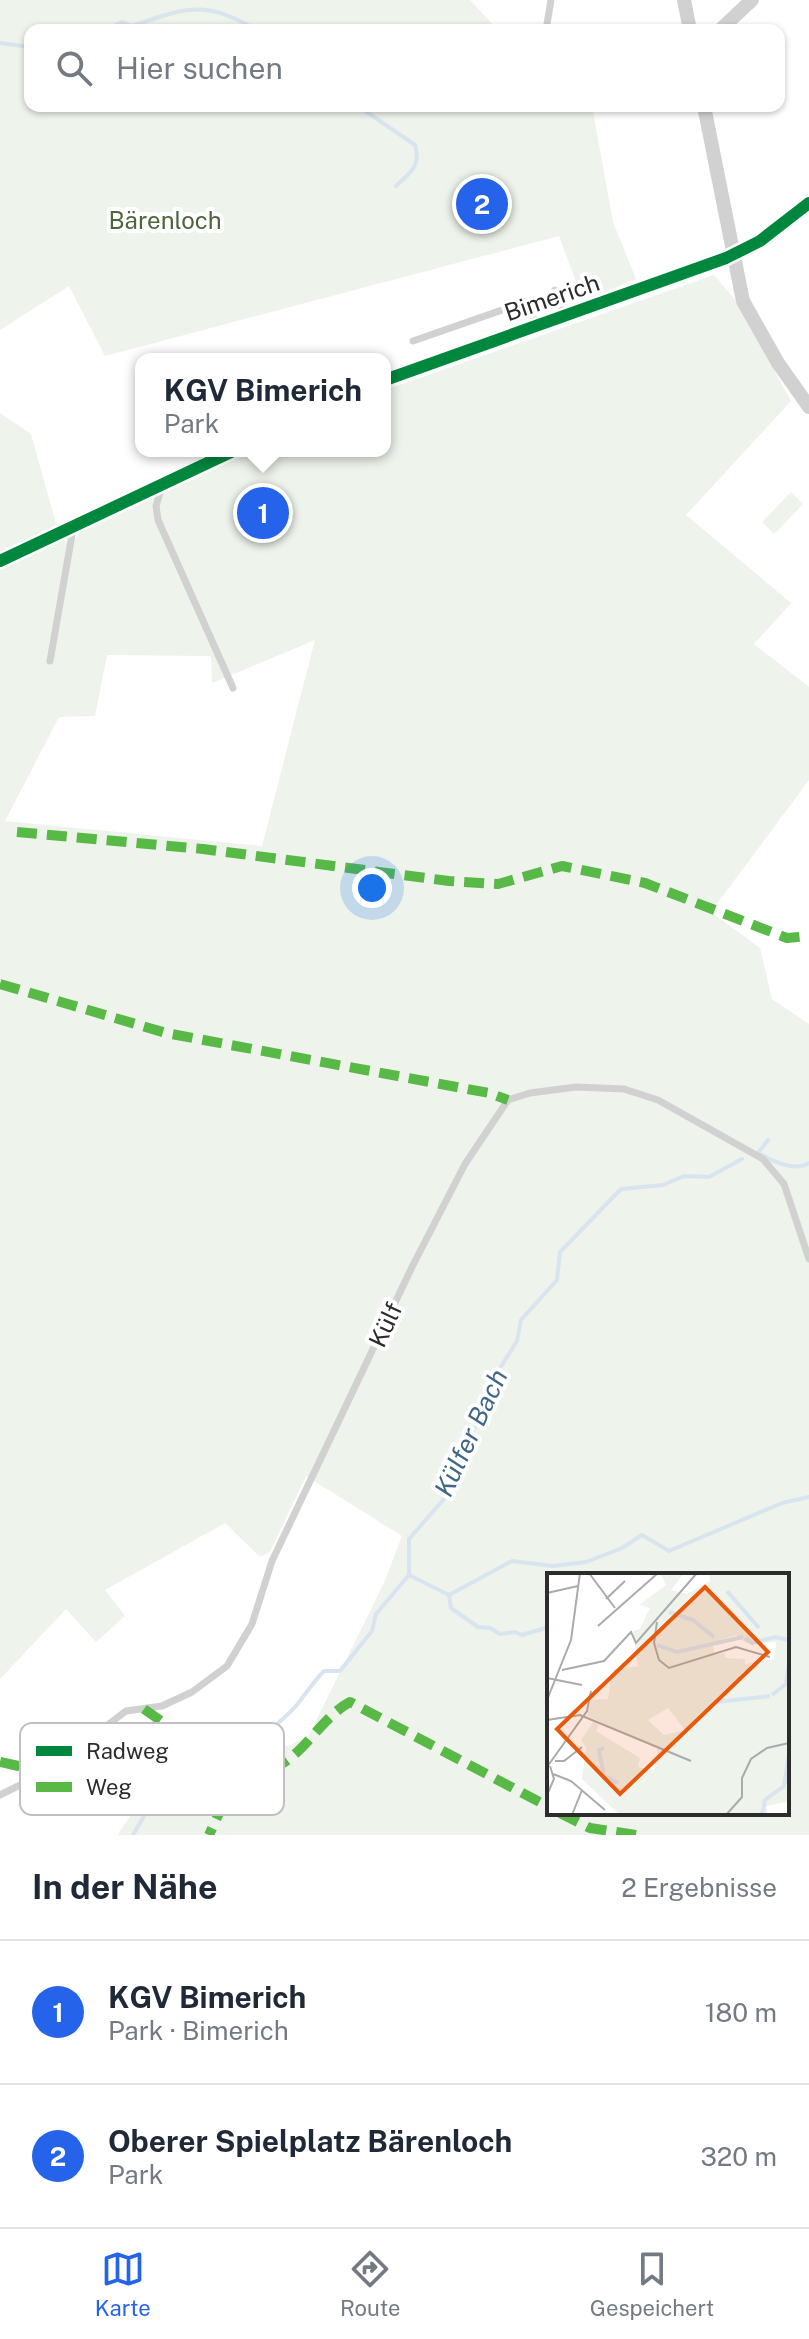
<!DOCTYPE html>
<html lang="de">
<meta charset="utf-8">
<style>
body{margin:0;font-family:"Public Sans",sans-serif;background:#f6f6f7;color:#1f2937}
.you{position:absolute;left:372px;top:888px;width:28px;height:28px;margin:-20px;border:6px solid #fff;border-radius:50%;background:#1a73e8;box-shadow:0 0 0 12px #1a73e833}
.badge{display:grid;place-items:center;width:52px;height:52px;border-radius:50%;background:#2563eb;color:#fff;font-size:26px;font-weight:700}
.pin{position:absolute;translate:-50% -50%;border:4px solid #fff;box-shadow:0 2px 8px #0006}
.popup{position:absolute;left:135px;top:353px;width:256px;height:104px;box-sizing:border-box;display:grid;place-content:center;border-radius:16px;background:#fff;filter:drop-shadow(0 2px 6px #0005);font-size:26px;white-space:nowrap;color:#747a83}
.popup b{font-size:30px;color:#1f2937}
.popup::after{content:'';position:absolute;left:50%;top:100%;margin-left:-16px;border:16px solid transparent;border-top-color:#fff}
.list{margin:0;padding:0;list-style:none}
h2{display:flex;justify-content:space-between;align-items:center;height:104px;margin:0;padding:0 32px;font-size:34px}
h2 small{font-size:26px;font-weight:400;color:#747a83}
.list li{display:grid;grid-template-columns:52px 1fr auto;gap:24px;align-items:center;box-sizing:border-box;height:144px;padding:0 32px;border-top:2px solid #e0e1e3}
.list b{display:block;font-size:30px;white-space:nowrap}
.list p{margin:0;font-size:26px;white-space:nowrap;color:#747a83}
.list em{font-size:26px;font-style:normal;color:#747a83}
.icon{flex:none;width:44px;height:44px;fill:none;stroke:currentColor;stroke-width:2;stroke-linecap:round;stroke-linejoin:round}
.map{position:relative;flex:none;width:809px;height:1835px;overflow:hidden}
.search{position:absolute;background:#fff;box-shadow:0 2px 6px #0004;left:24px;right:24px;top:24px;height:88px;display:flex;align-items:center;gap:20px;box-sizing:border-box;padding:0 28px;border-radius:16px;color:#747a83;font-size:30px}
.sheet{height:392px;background:#fff}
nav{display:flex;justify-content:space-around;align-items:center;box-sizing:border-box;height:112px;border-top:2px solid #e0e1e3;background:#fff;font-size:22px;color:#747a83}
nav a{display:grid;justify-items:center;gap:4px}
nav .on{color:#2563eb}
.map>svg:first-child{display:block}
.green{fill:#eef3eb;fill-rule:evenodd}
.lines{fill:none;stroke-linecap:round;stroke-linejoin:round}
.stream{stroke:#d8e4ef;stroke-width:4}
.lane{stroke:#d1d1d1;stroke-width:7}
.street{stroke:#d1d1d1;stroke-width:14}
.quiet{stroke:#58b947;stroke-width:10;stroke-dasharray:20 10;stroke-linecap:butt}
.cycleway-casing{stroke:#fff;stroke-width:17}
.cycleway{stroke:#00873e;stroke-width:12}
.labels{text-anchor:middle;stroke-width:8;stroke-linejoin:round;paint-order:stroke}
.park-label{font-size:24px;fill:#4d643d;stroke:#fff}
.street-label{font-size:24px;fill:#2c2c2c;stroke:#fff}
.water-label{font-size:26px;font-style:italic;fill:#406788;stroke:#fff}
.inset-river{fill:none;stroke:#d8e4ef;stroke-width:4}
.inset-road{fill:none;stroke:#ababab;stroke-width:2}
.view{fill:#e8590c;fill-opacity:0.15;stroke:#e8590c;stroke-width:4}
.inset-edge{fill:none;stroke:#2c2c2c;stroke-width:4}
.key{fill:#fff;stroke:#c0c0c0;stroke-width:2}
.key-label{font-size:22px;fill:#2c2c2c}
</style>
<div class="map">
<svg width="809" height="1835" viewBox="0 0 809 1835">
<rect width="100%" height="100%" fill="#fff"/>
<g class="green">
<path d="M 0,0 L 470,0 L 498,30 L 30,30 L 30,106 L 592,106 L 613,222 L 636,279 L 583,301 L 559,236 L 105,356 L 69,286 L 0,330 Z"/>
<path d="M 714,275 L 738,303 L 791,401 L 686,515 L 791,603 L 754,644 L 809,687 L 809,780 L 711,912 L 760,948 L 772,999 L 809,1024 L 809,1835 L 118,1835 C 147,1786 191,1740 252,1739 C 264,1738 277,1744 289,1746 L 309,1735 L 384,1583 L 402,1536 L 306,1476 L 270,1552 L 260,1557 L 225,1523 L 105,1590 L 125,1616 L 96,1642 L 66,1609 L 0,1679 L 0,413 L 31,434 L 58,531 L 66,542 L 73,542 L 80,531 L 254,451 L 385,451 L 385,390 ZM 315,640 L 262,846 L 5,821 L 59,717 L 95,716 L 107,655 L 211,656 L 212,683 ZM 549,1575 L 787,1575 L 787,1813 L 549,1813 Z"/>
<path d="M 791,492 L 803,504 L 774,534 L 762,522 Z"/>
</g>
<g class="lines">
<g class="stream">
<path d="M 106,30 L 122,22 L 132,26 C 188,7 205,0 257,30"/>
<path d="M 0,43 L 30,47"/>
<path d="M 358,106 L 415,145 C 421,166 411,172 396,186"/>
<path d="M 768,1140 L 758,1153 C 772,1161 795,1172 809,1163"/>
<path d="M 409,1575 L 449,1595 L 512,1561 L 553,1566 L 586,1562 L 622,1548 L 642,1535 L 669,1551 L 782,1503 L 809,1497"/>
<path d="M 449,1595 L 451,1608 L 478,1627 L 490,1628 L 500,1634 L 515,1632 L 522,1635 L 549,1627"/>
<path d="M 253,1769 C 253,1738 277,1727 296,1706 C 305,1695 313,1682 324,1671 L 340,1671 L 372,1631 L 376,1614 L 409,1575 L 409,1539 L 444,1499 L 456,1463 L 479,1419 L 487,1389 L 517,1341 L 521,1320 L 557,1280 L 560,1252 L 621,1189 L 663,1185 L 684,1176 L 709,1177 L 742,1159"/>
<path d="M 133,1835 L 158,1792 L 202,1756 L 232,1776"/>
</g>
<g class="lane">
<path d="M 546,30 L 551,0"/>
<path d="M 555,290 L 565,317"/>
<path d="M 413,341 L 528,301 L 536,325"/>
<path d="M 162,486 L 156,506 L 158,520 L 233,688"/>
<path d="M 50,661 L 73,529"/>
<path d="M 0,1795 L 46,1772 L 126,1711 L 162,1706 L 192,1692 L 227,1666 L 252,1624 L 272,1561 L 413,1265 L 465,1164 L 508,1100 L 530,1093 L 576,1087 L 624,1089 L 658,1100 L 763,1159 L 784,1184 L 809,1259"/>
</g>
<g class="street">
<path d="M 684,0 L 690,30"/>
<path d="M 720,30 L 752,0"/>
<path d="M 704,106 L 743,301 L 778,363 L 809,407"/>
<path d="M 385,380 L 726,258 L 760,241 L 809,203"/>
<path d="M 0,561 L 233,451"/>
</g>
<g class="quiet">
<path d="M 17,832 L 203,849 L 449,881 L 498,884 L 562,866 L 645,883 L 787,938 L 809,936"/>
<path d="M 0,984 L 166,1033 L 489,1093 L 508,1100"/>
<path d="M 144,1709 L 191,1742 L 210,1748 L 240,1767 L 209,1835"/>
<path d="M 0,1762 L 46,1772"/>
<path d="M 240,1767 C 292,1786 312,1722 350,1702 L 549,1807"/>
<path d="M 560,1813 L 590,1828 L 637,1835"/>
</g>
<defs>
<g id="cycleway">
<path d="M 385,380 L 726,258 L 760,241 L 809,203"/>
<path d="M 0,561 L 233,451"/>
</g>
</defs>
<use href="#cycleway" class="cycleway-casing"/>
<use href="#cycleway" class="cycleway"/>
</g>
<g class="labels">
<g class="park-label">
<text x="165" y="229">Bärenloch</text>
</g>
<g class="street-label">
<text transform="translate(552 298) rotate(-19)" y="8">Bimerich</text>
<text transform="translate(386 1325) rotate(-65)" y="8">Külf</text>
</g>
<g class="water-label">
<text transform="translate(471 1433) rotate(-65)" y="9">Külfer Bach</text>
</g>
</g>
<g transform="translate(547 1573)">
<rect width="242" height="242" fill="#fff"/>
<path d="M 113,0 L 137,0 L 124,17 L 140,21 L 163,8 L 162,0 L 242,0 L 242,214 L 240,229 L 219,233 L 221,242 L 73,242 L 35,206 L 39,174 L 34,167 L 46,149 L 52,151 L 49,158 L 93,185 L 91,194 L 107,197 L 111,176 L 40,143 L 44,127 L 61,126 L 65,97 L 91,93 L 86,58 L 93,56 L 103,35 L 92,32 L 119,12 ZM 189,62 L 199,70 L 229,69 L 227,86 L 198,91 L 198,86 L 178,85 L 178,80 L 168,82 L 165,70 ZM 121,135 L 138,157 L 117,162 L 101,147 Z" fill="#eef3eb" fill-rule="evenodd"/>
<path class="inset-river" d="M 180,18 L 212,55M 122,39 L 146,47 L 167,64M 198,65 L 205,70 L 228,64 L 242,67M 110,72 L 130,79 L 196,64M 225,122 L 239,111 L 242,91M 169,129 L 223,123M 57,175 L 52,177 L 57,203 L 71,210M 215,242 L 218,227 L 237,213 L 242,181"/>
<path class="inset-road" d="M 42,0 L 68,35M 0,20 L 31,13M 59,26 L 78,8M 110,49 L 107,70 L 112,87 L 122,95 L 189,74 L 223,84M 51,53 L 111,0M 15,97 L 57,88 L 84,59 L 89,70 L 150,0M 0,105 L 35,112M 0,127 L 24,67 L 33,0M 0,147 L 33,142 L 144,188M 8,188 L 17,188 L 35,174M 0,194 L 40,138 L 44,118M 6,201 L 24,208 L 58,237M 0,222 L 7,206 L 3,193M 25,242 L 35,217M 179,242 L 195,224 L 195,205 L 204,186 L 220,175 L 242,170"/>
<path class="view" d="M 158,14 L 221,79 L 73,221 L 10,156 Z"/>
<rect width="242" height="242" class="inset-edge"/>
</g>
<rect x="20" y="1723" width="264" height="92" rx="12" class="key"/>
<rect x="36" y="1746" width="36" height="10" fill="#00873e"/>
<rect x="36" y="1782" width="36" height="10" fill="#58b947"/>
<g class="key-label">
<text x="86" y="1759">Radweg</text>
<text x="86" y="1795">Weg</text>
</g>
</svg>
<div class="you"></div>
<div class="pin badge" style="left:263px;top:513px">1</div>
<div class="popup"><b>KGV Bimerich</b>Park</div>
<div class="pin badge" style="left:482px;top:204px">2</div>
<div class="search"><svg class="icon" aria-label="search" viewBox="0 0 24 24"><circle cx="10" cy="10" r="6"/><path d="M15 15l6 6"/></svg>Hier suchen</div>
</div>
<section class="sheet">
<h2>In der Nähe<small>2 Ergebnisse</small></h2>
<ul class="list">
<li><span class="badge">1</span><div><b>KGV Bimerich</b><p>Park · Bimerich</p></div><em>180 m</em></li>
<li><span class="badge">2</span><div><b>Oberer Spielplatz Bärenloch</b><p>Park</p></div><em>320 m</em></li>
</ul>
</section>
<nav>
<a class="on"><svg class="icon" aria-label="map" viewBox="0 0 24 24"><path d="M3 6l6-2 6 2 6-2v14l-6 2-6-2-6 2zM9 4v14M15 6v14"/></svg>Karte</a>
<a><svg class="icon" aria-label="directions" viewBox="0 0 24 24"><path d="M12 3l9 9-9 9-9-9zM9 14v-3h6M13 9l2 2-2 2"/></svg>Route</a>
<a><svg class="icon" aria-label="saved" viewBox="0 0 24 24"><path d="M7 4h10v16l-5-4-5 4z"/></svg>Gespeichert</a>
</nav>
